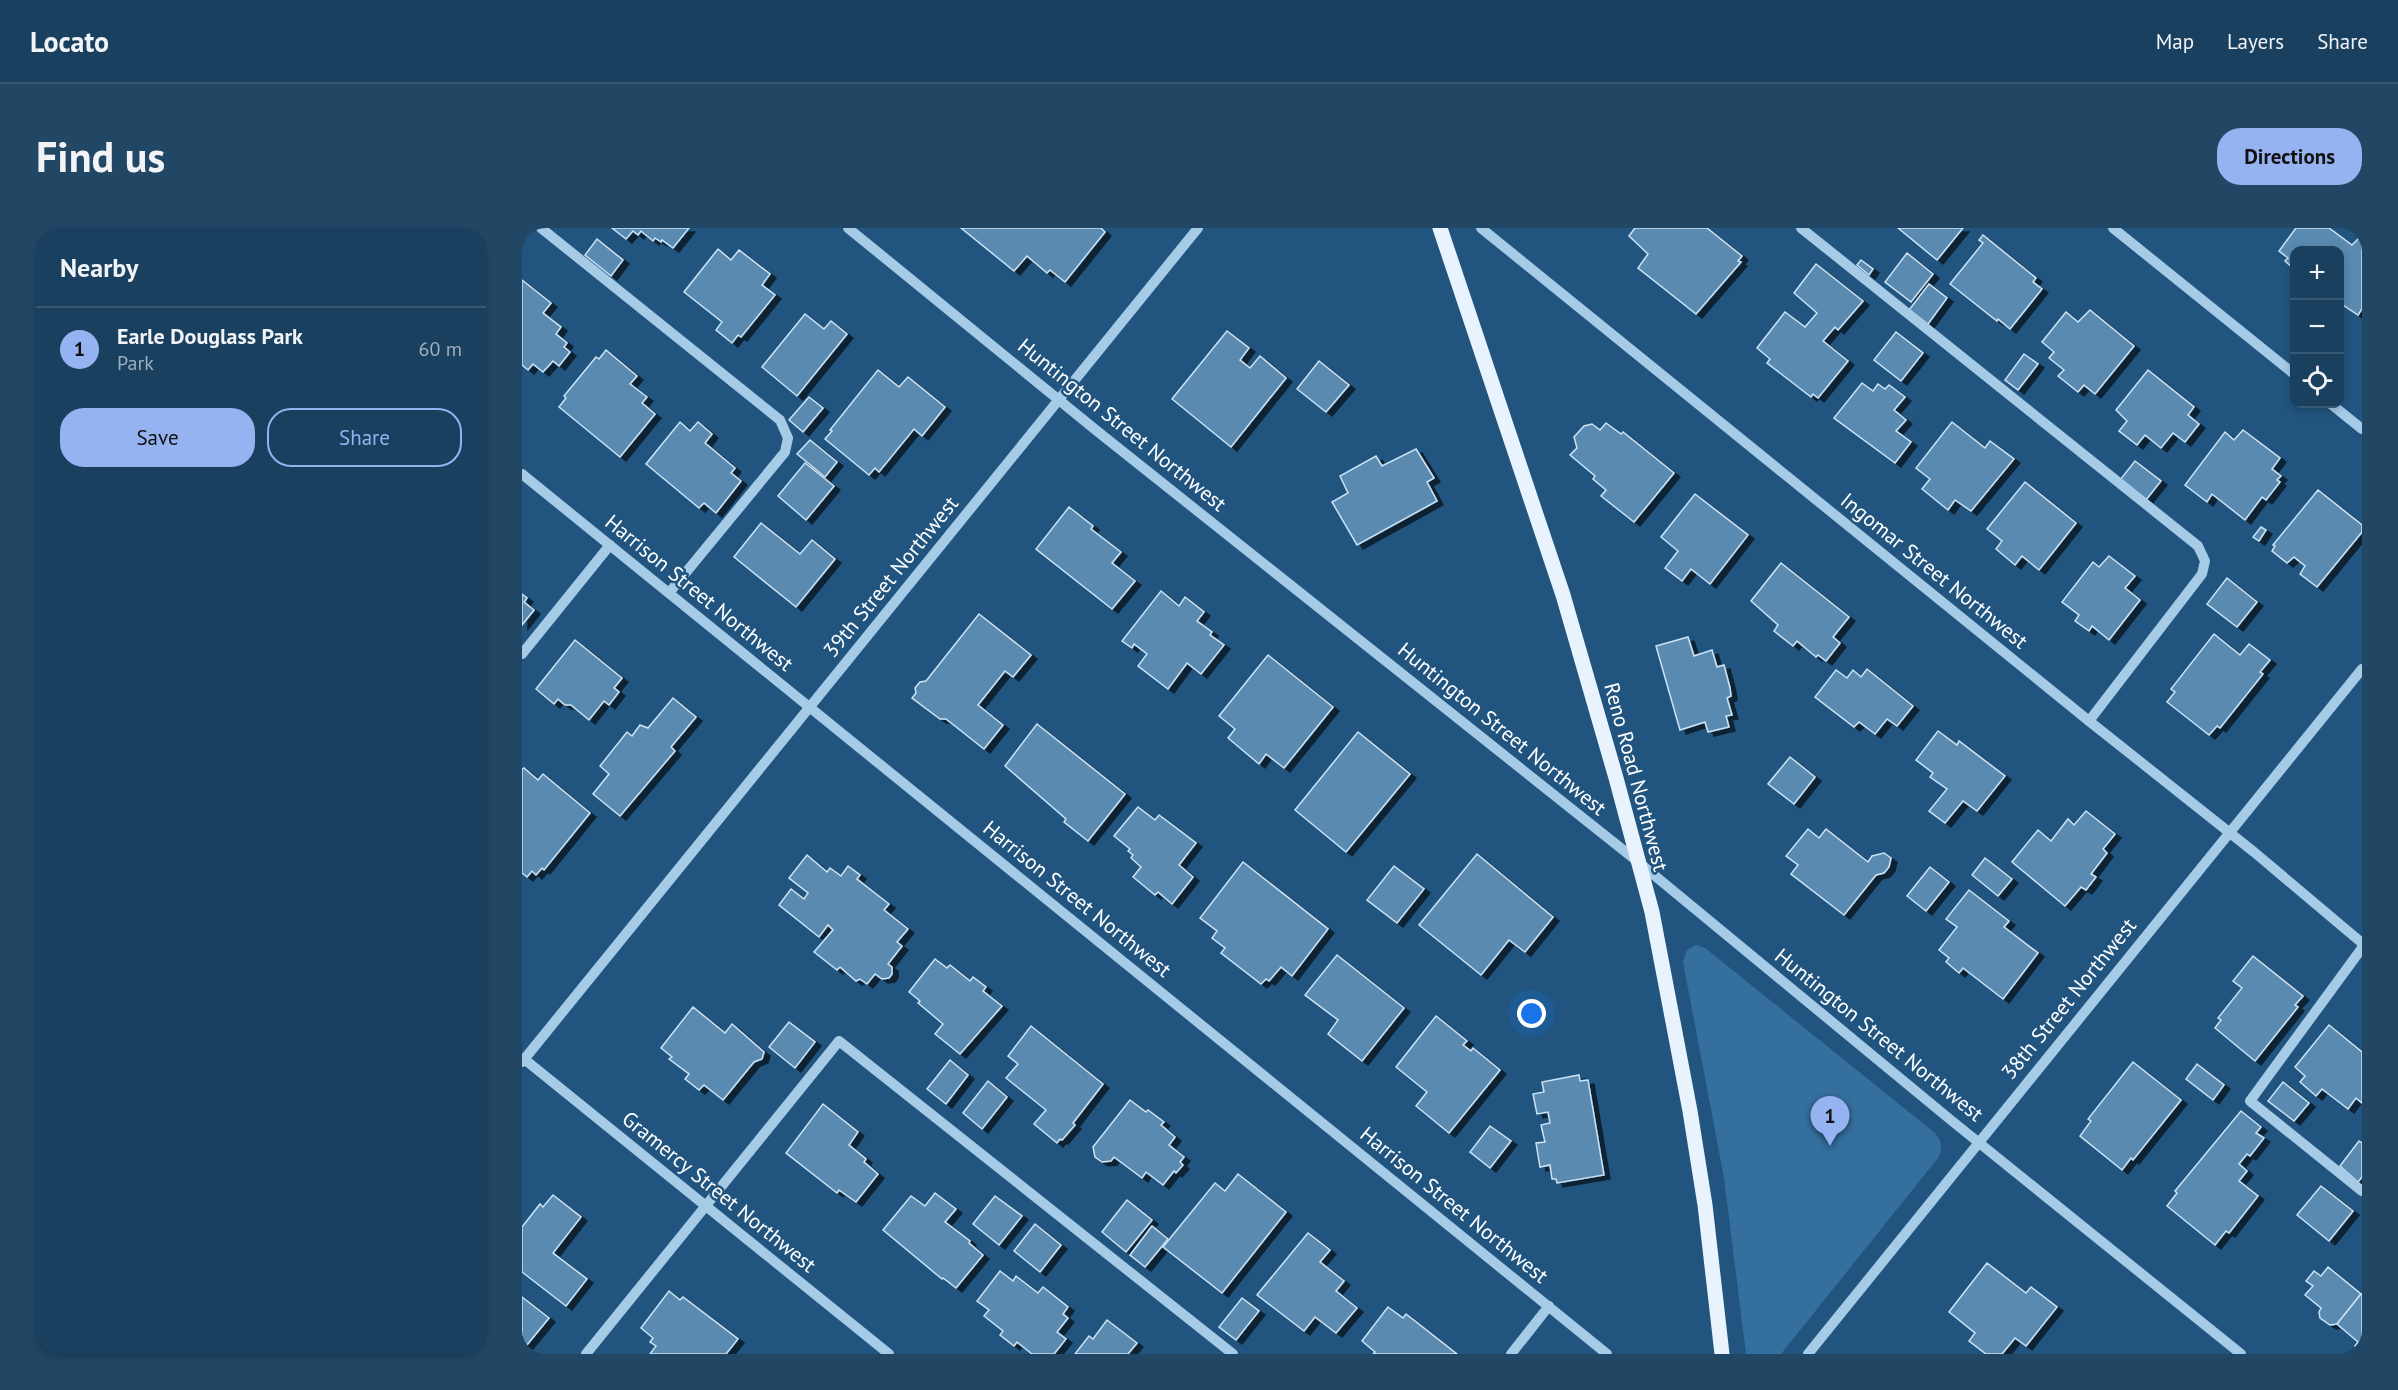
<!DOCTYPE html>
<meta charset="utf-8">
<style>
body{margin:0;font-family:"PT Sans",sans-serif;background:#224765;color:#f1f3f6}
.controls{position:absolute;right:18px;top:18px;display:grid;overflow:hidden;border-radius:12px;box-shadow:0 3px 9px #0003}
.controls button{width:54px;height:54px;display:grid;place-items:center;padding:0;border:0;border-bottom:2px solid #375974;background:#19405f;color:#f1f3f6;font:30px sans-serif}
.you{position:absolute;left:1010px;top:786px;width:21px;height:21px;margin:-15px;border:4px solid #fff;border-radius:50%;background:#1a73e8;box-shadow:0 0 0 9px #1a73e833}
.badge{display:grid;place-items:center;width:39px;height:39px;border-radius:50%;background:#95b2f1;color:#111;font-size:20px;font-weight:700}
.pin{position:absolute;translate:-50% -50px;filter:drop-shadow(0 2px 3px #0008)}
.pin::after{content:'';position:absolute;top:32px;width:21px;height:18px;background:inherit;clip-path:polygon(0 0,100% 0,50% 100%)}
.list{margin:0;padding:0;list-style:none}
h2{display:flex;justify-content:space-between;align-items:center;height:78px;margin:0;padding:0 24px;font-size:26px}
h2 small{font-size:20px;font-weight:400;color:#9fafbd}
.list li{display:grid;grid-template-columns:39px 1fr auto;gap:18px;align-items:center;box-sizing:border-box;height:84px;padding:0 24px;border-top:2px solid #375974}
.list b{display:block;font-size:22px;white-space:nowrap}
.list p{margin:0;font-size:20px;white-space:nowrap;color:#9fafbd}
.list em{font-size:20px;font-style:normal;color:#9fafbd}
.actions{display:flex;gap:12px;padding:18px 24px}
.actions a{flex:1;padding:14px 0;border:2px solid #95b2f1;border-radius:24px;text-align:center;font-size:21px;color:#95b2f1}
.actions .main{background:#95b2f1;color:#111}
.icon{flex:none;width:33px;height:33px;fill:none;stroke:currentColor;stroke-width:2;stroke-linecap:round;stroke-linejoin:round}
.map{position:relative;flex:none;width:1840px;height:1126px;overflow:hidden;border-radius:24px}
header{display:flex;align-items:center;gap:36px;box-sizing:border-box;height:84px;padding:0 30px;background:#19405f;border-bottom:2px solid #375974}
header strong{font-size:28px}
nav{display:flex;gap:33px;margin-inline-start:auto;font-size:21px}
.intro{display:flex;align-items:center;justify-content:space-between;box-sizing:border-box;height:144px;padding:0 36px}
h1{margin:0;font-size:42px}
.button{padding:15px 27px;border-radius:24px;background:#95b2f1;color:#111;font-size:21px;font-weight:700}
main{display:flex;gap:36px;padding:0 36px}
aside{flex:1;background:#19405f;border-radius:24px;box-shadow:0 3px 9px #0003}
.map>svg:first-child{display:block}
.green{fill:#356f9d}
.building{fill:#5a8ab0;stroke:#cae3f6;stroke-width:1.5;filter:url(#shadow)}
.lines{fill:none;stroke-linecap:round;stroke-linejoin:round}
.minor{stroke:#a6cbe7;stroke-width:10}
.major{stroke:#e8f3fd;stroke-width:15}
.labels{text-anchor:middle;stroke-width:5;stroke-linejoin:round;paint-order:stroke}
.street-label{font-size:21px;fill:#fff;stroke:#21557f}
</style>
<header>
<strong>Locato</strong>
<nav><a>Map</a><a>Layers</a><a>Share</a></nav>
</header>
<div class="intro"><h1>Find us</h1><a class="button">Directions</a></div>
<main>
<aside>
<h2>Nearby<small></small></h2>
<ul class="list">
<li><span class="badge">1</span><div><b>Earle Douglass Park</b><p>Park</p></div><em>60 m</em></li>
</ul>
<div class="actions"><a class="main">Save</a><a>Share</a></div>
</aside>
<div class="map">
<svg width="1840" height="1126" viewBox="0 0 1840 1126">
<defs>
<filter id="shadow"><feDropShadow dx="6" dy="4" stdDeviation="0" flood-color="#0009"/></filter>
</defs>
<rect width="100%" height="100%" fill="#21557f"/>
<path class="green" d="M 1174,717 L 1183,720 L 1413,905 C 1420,914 1421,919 1416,930 L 1259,1126 L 1224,1126 L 1202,950 L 1161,734 L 1165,722 Z"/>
<g class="building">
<path d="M 90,0 L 167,0 L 151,20 L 140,12 L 139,14 L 133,10 L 131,13 L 119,3 L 116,7 L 111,3 L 104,11 Z"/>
<path d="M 439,0 L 579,0 L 583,4 L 543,54 L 528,42 L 525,45 L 505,28 L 492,43 Z"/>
<path d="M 1113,0 L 1185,0 L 1220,28 L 1216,33 L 1219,34 L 1174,86 L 1116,40 L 1126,26 L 1107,8 Z"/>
<path d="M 1376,0 L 1441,0 L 1415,32 Z"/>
<path d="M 1774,0 L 1807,0 L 1830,17 L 1840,7 L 1840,81 L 1836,87 L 1818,75 L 1818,22 L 1772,22 L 1772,41 L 1763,33 L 1766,30 L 1757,23 Z"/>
<path d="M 1461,7 L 1514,50 L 1511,54 L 1520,61 L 1488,101 L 1476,91 L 1475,93 L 1428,56 L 1461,15 L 1457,12 Z"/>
<path d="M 75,11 L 101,32 L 89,48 L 63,27 Z"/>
<path d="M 196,21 L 209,32 L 217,22 L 248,46 L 240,57 L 253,67 L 219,109 L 216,107 L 210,115 L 194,102 L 200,94 L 162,64 Z"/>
<path d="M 1385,25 L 1411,46 L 1389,74 L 1363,54 Z"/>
<path d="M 1339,32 L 1351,41 L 1347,47 L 1335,37 Z"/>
<path d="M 1294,36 L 1341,73 L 1316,102 L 1313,99 L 1301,113 L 1326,133 L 1296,170 L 1291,166 L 1289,169 L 1245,135 L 1248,131 L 1235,120 L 1263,84 L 1283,99 L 1295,85 L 1272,65 Z"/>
<path d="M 0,52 L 29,75 L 21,85 L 39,99 L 34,106 L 45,115 L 42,119 L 48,124 L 37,138 L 31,133 L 21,144 L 11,136 L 6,142 L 0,137 Z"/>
<path d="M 1407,56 L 1425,70 L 1406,96 L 1387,82 Z"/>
<path d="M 1568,82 L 1612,118 L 1573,166 L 1562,157 L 1556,164 L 1536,148 L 1542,142 L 1527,130 L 1532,124 L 1520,114 L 1544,84 L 1556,94 Z"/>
<path d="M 283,86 L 302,101 L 309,93 L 325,106 L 275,168 L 240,139 Z"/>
<path d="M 705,103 L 727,120 L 718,132 L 728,140 L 738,128 L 764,150 L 709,219 L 650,171 Z"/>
<path d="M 1374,104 L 1401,125 L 1379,153 L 1352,132 Z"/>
<path d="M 84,122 L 115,148 L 108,156 L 125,169 L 120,175 L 133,186 L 98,229 L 37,179 L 44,170 L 42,168 L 74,129 L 77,131 Z"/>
<path d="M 1502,126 L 1516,136 L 1496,162 L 1483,152 Z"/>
<path d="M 797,133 L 827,157 L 804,184 L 775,161 Z"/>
<path d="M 356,142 L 377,159 L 386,149 L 423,179 L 400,208 L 392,201 L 357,244 L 353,240 L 347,247 L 303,211 L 310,203 L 308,202 Z"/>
<path d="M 1626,142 L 1672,179 L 1666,187 L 1677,196 L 1663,214 L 1651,205 L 1639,220 L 1623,207 L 1615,217 L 1597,203 L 1605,193 L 1594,182 Z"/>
<path d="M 1340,155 L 1351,163 L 1356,156 L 1363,161 L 1367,157 L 1383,169 L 1372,182 L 1384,192 L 1374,203 L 1389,214 L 1373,235 L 1312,190 Z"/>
<path d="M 287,169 L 301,180 L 281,204 L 267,192 Z"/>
<path d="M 158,194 L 168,203 L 176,194 L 190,206 L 183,215 L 213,240 L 209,245 L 219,253 L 194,285 L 182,275 L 177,280 L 124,236 Z"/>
<path d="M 1430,194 L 1463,220 L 1468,213 L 1492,231 L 1449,283 L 1433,272 L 1426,282 L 1400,261 L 1408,251 L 1394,240 Z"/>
<path d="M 1084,195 L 1099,206 L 1101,204 L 1152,245 L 1112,294 L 1079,268 L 1084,262 L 1071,251 L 1073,248 L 1048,227 L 1055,220 L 1052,209 L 1062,198 L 1070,196 L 1078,202 Z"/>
<path d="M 1721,202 L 1758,230 L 1750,241 L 1759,248 L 1755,252 L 1758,254 L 1744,272 L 1740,269 L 1723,292 L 1690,266 L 1685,274 L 1663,257 L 1703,204 L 1712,212 Z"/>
<path d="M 288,212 L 315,234 L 303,249 L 275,226 Z"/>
<path d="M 894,221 L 912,250 L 905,254 L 915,273 L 835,317 L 810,274 L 826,265 L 818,248 L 854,228 L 860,238 Z"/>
<path d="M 1613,233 L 1639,253 L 1624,272 L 1598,252 Z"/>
<path d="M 283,235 L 312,258 L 284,292 L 256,268 Z"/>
<path d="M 1503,254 L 1554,295 L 1517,342 L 1500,328 L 1493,337 L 1474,321 L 1480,313 L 1465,301 Z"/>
<path d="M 1796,262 L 1840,297 L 1840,304 L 1795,359 L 1778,346 L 1783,338 L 1772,329 L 1765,335 L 1750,323 L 1753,318 L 1751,317 Z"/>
<path d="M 1173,266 L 1226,307 L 1188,356 L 1169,341 L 1160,353 L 1143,340 L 1156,323 L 1139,309 Z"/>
<path d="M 547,279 L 571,298 L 569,301 L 599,324 L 590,335 L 613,353 L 590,381 L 514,321 Z"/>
<path d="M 239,295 L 278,326 L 290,312 L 313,331 L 274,379 L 212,329 Z"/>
<path d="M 1739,299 L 1744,302 L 1737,313 L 1731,309 Z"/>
<path d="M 1587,328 L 1613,348 L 1603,360 L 1618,372 L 1587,412 L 1570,398 L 1567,403 L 1553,393 L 1557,387 L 1540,374 L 1571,334 L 1577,339 Z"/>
<path d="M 1259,335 L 1327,389 L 1311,409 L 1318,415 L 1304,433 L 1296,427 L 1294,429 L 1275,413 L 1271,418 L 1252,403 L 1256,397 L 1229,373 Z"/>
<path d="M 1705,350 L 1735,374 L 1715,399 L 1685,376 Z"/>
<path d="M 639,363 L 657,378 L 663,369 L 682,384 L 675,393 L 690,404 L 688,407 L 702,417 L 679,446 L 665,435 L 646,461 L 616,438 L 625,426 L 612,416 L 610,420 L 600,413 Z"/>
<path d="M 0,366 L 5,370 L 2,374 L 12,382 L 0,397 Z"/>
<path d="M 457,386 L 509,427 L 491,449 L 483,443 L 456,477 L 481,497 L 462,521 L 424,491 L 418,491 L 390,470 L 394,465 L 393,460 L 398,454 L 404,453 Z"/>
<path d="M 1692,406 L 1718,427 L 1727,416 L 1748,432 L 1738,444 L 1741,446 L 1698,500 L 1695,498 L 1687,507 L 1645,474 L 1653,464 L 1649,461 Z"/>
<path d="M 1166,409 L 1172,428 L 1190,422 L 1195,439 L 1202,437 L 1208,460 L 1209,468 L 1205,470 L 1210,487 L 1204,488 L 1207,499 L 1186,504 L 1183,494 L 1158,502 L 1134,418 Z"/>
<path d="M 53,412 L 100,450 L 92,460 L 97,464 L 87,477 L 82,473 L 67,492 L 49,477 L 43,477 L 36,471 L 32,476 L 14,461 Z"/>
<path d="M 746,427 L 811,479 L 762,540 L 744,526 L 737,536 L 706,510 L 713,501 L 697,488 Z"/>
<path d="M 1345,441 L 1391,478 L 1375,498 L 1365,491 L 1353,506 L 1337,494 L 1332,499 L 1293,469 L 1314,442 L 1325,450 L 1331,442 L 1339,449 Z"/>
<path d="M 151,470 L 174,489 L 149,519 L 153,523 L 98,588 L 71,566 L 87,546 L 78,538 L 105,504 L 110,508 L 118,497 L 126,500 Z"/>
<path d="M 515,496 L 603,566 L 566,613 L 542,594 L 544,591 L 483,538 Z"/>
<path d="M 1416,503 L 1435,517 L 1437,513 L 1483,548 L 1455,583 L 1441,573 L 1423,595 L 1407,583 L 1425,561 L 1408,549 L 1411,545 L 1394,532 Z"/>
<path d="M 836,504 L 888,546 L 824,624 L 773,582 Z"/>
<path d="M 1268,529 L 1293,549 L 1272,576 L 1246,556 Z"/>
<path d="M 2,540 L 16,552 L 21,546 L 68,585 L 22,642 L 20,640 L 14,647 L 10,643 L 5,649 L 0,645 L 0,541 Z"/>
<path d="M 616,579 L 633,592 L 637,587 L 674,615 L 657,637 L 671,649 L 650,676 L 636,664 L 633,667 L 611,649 L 619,639 L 609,630 L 611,627 L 606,623 L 608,621 L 592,608 Z"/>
<path d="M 1564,583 L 1593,606 L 1581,621 L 1585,625 L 1569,646 L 1574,649 L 1564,662 L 1559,659 L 1543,678 L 1490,634 L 1516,602 L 1529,613 L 1546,591 L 1552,597 Z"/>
<path d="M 1286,601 L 1297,610 L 1304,601 L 1346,634 L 1350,628 L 1362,625 L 1369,630 L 1367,639 L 1362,645 L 1354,647 L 1322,687 L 1269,646 L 1276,637 L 1264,628 Z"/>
<path d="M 955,626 L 1031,689 L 1003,724 L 987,712 L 959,747 L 897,697 Z"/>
<path d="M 285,627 L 305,644 L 308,640 L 319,648 L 326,638 L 338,647 L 335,651 L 367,676 L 362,682 L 386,701 L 375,714 L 380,718 L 366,736 L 370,739 L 370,746 L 367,750 L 360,751 L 353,746 L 345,756 L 338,751 L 334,753 L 318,739 L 315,742 L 292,724 L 311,702 L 306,697 L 297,709 L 257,677 L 269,661 L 282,671 L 286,665 L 267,650 Z"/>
<path d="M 1463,630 L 1490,651 L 1476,668 L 1450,647 Z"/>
<path d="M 721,634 L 806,701 L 770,748 L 759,739 L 747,753 L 744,751 L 739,756 L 699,725 L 703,720 L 690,710 L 695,703 L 678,690 Z"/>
<path d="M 872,638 L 902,661 L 875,695 L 845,672 Z"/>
<path d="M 1408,639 L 1427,654 L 1404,683 L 1385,668 Z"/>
<path d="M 1447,662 L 1487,693 L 1482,699 L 1516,725 L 1481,771 L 1441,740 L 1437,745 L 1424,734 L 1427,730 L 1417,722 L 1435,699 L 1424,691 Z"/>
<path d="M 815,727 L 882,780 L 840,833 L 806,806 L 816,792 L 783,767 Z"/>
<path d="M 1731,728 L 1781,768 L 1773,777 L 1776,779 L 1733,833 L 1693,800 L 1699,792 L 1696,790 L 1720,760 L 1711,753 Z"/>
<path d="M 413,731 L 425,740 L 428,737 L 448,753 L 451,749 L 464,759 L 461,763 L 480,778 L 438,826 L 413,806 L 421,796 L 396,775 L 398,773 L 387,764 Z"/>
<path d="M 171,779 L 203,805 L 210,796 L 242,824 L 240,831 L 232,834 L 201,872 L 182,857 L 177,862 L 163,851 L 167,846 L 147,831 L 150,829 L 139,820 Z"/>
<path d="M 914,788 L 945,813 L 941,817 L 949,823 L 951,820 L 978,842 L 927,905 L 894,878 L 905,864 L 874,839 Z"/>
<path d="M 267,794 L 293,814 L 273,840 L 247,819 Z"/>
<path d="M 1807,797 L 1840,824 L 1840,875 L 1834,870 L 1826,881 L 1800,861 L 1794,868 L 1778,854 L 1783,848 L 1773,839 Z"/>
<path d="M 509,798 L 581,856 L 551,895 L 553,897 L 540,912 L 538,911 L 535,915 L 512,896 L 524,882 L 484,850 L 496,836 L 486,828 Z"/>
<path d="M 428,832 L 446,847 L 424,876 L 405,861 Z"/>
<path d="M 1611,834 L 1659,872 L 1611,932 L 1609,930 L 1600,942 L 1558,908 L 1569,893 L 1566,891 Z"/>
<path d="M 1675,836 L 1702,857 L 1691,872 L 1664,851 Z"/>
<path d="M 1057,847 L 1058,853 L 1066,852 L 1082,947 L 1035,955 L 1034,951 L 1030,951 L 1028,937 L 1018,939 L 1014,915 L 1023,914 L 1019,897 L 1028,895 L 1026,884 L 1015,886 L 1011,866 L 1022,864 L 1020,854 Z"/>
<path d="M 466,853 L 485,869 L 460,901 L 441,885 Z"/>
<path d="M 1761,854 L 1787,875 L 1772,893 L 1746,873 Z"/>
<path d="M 608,872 L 624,884 L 626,882 L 642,894 L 639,897 L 653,909 L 647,917 L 662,929 L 658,934 L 661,937 L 654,945 L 652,943 L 641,957 L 624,944 L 620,950 L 592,929 L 589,933 L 580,934 L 573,929 L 571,919 Z"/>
<path d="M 301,876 L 336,904 L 327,917 L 344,931 L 342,934 L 356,946 L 334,974 L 317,962 L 315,965 L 264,925 Z"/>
<path d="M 1719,883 L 1739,899 L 1734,905 L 1742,910 L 1728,928 L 1725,926 L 1717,936 L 1725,943 L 1717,953 L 1736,968 L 1707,1005 L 1704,1003 L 1693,1017 L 1645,978 L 1655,965 L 1653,963 Z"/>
<path d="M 968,898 L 989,913 L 968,940 L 948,924 Z"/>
<path d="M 1837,913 L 1840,915 L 1840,949 L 1836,954 L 1818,938 Z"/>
<path d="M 716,946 L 764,984 L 700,1065 L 641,1019 L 693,955 L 703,963 Z"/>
<path d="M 1799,958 L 1831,983 L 1807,1013 L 1775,987 Z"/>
<path d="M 413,965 L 434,981 L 423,994 L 448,1013 L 447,1015 L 461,1027 L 434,1060 L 421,1050 L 420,1051 L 361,1002 L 389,968 L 403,978 Z"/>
<path d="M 31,967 L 59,989 L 31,1025 L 65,1051 L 44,1078 L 0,1044 L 0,999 L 18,976 L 21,979 Z"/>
<path d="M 473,968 L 500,988 L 477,1017 L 451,996 Z"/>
<path d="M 605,972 L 630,992 L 604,1024 L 580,1004 Z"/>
<path d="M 513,996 L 539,1017 L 518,1044 L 492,1023 Z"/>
<path d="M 630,998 L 646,1011 L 623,1039 L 608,1027 Z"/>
<path d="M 786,1005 L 808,1022 L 798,1034 L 822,1053 L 814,1063 L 835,1080 L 814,1105 L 793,1089 L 782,1103 L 735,1067 Z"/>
<path d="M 1465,1035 L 1504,1065 L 1509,1059 L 1535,1079 L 1504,1118 L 1493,1110 L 1480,1126 L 1464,1126 L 1447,1113 L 1453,1105 L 1427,1084 Z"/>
<path d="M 1806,1039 L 1839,1066 L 1815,1096 L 1808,1097 L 1798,1090 L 1797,1084 L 1799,1080 L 1783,1067 L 1791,1058 L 1784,1053 L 1792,1043 L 1799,1048 Z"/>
<path d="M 478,1043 L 491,1053 L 494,1048 L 516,1065 L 521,1059 L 546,1079 L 541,1086 L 546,1090 L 535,1104 L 544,1111 L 532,1126 L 510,1126 L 495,1114 L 492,1118 L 478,1107 L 481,1103 L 462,1088 L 467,1082 L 455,1073 Z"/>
<path d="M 147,1063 L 158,1072 L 161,1069 L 216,1111 L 204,1126 L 128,1126 L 134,1118 L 128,1114 L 131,1110 L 119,1100 Z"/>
<path d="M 1839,1066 L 1840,1066 L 1840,1124 L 1833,1118 L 1836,1114 L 1815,1096 Z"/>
<path d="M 0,1069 L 27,1090 L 0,1123 Z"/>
<path d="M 720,1070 L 737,1083 L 714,1112 L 697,1099 Z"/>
<path d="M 866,1079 L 881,1090 L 884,1086 L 935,1126 L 851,1126 L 853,1124 L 840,1113 Z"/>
<path d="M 585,1092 L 615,1115 L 606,1126 L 553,1126 L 567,1108 L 571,1111 Z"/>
</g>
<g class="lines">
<g class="minor">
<path d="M 19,0 L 258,192 L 266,210 L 263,224 L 147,365"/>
<path d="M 326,0 L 575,203 L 1115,633 L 1430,893 L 1719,1126"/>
<path d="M 959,0 L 1567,493 L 1732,624 L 1840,715"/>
<path d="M 1279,0 L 1676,318 L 1683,333 L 1680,346 L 1567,493"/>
<path d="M 1591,0 L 1772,146"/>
<path d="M 1809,176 L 1840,201"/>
<path d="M 0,246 L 1085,1126"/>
<path d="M 0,426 L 88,317"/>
<path d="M 1840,720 L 1728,873 L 1840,963"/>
<path d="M 2,831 L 367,1126"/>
<path d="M 0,834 L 676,0"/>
<path d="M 64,1126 L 317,813 L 711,1126"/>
<path d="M 989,1126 L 1027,1078"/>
<path d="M 1286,1126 L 1840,441"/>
</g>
<path class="major" d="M 918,0 L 1041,367 L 1094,550 L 1130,684 L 1168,883 L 1183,977 L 1200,1126"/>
</g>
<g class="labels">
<g class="street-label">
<text transform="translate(600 197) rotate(39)" y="7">Huntington Street Northwest</text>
<text transform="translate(1412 343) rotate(39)" y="7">Ingomar Street Northwest</text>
<text transform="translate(369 349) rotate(-51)" y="7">39th Street Northwest</text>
<text transform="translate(177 365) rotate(39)" y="7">Harrison Street Northwest</text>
<text transform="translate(980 501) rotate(39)" y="7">Huntington Street Northwest</text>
<text transform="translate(1114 549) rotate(75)" y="7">Reno Road Northwest</text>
<text transform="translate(555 671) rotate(39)" y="7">Harrison Street Northwest</text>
<text transform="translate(1547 771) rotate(-51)" y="7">38th Street Northwest</text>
<text transform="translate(1357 807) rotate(39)" y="7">Huntington Street Northwest</text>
<text transform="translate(197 964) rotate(39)" y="7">Gramercy Street Northwest</text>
<text transform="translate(932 977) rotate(39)" y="7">Harrison Street Northwest</text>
</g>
</g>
</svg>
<div class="controls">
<button>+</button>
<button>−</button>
<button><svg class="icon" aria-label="locate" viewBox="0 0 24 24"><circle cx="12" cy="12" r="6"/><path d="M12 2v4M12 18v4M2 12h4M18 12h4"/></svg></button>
</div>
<div class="you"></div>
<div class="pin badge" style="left:1308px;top:918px">1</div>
</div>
</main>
